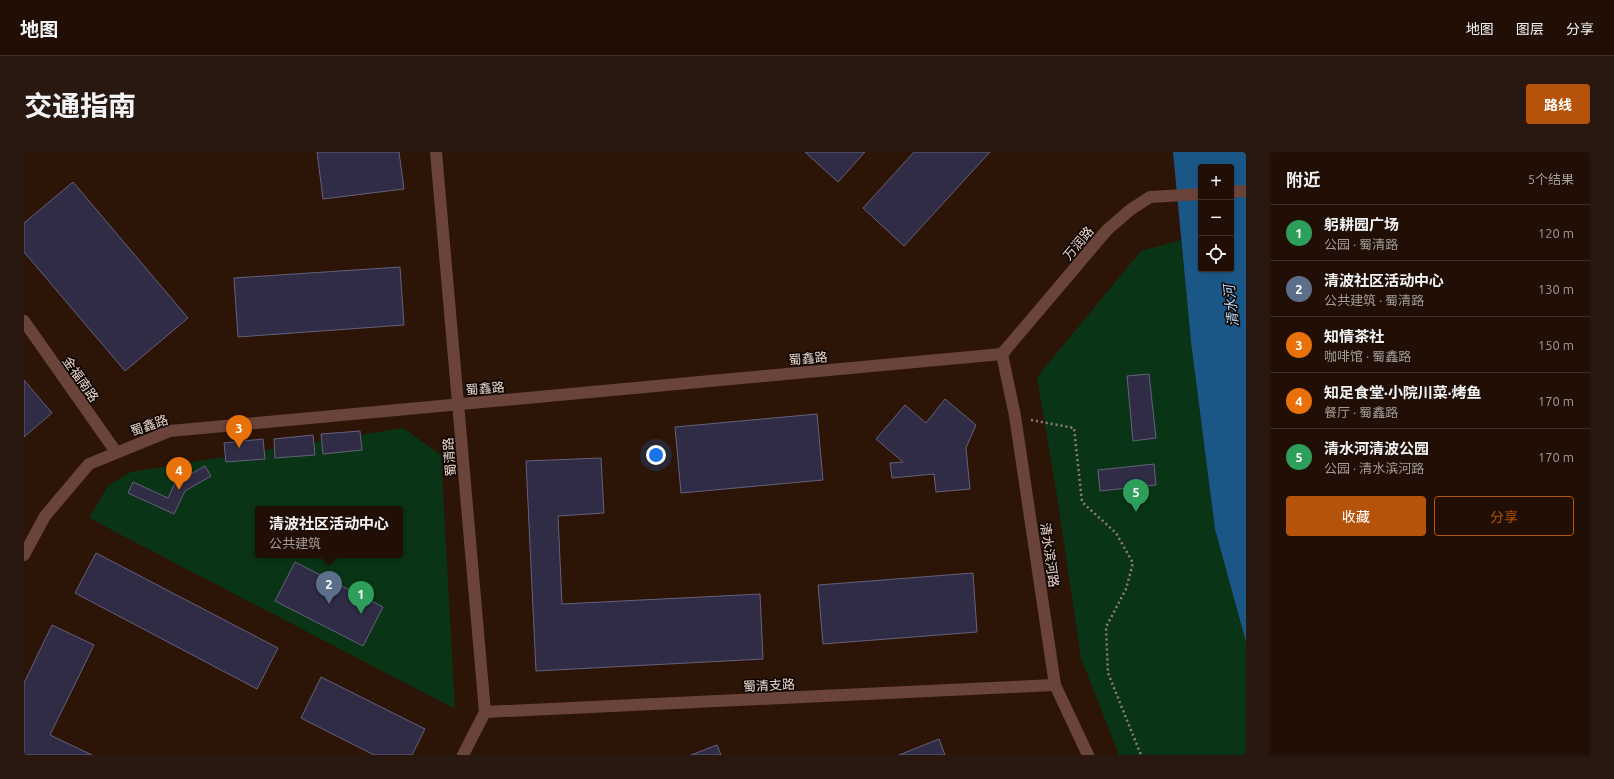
<!DOCTYPE html>
<html lang="zh">
<meta charset="utf-8">
<style>
body{margin:0;font-family:Ubuntu,"Noto Sans SC",sans-serif;background:#29180f;color:#f1f3f6}
.controls{position:absolute;right:12px;top:12px;display:grid;overflow:hidden;border-radius:4px;box-shadow:0 1px 3px #0004}
.controls button{width:36px;height:36px;display:grid;place-items:center;padding:0;border:0;border-bottom:1px solid #3e2f27;background:#210f05;color:#f1f3f6;font:20px sans-serif}
.you{position:absolute;left:632px;top:303px;width:14px;height:14px;margin:-10px;border:3px solid #fff;border-radius:50%;background:#1a73e8;box-shadow:0 0 0 6px #1a73e833}
.badge{display:grid;place-items:center;width:26px;height:26px;border-radius:50%;background:#b45309;color:#fff;font-size:13px;font-weight:700}
.pin{position:absolute;translate:-50% -33px;filter:drop-shadow(0 1px 2px #0008)}
.pin::after{content:'';position:absolute;top:21px;width:14px;height:12px;background:inherit;clip-path:polygon(0 0,100% 0,50% 100%)}
.popup{position:absolute;left:231px;top:354px;width:148px;height:52px;box-sizing:border-box;display:grid;place-content:center;border-radius:4px;background:#210f05;filter:drop-shadow(0 1px 3px #0005);font-size:13px;white-space:nowrap;color:#a29c9a}
.popup b{font-size:15px;color:#f1f3f6}
.popup::after{content:'';position:absolute;left:50%;top:100%;margin-left:-8px;border:8px solid transparent;border-top-color:#210f05}
.list{margin:0;padding:0;list-style:none}
h2{display:flex;justify-content:space-between;align-items:center;height:52px;margin:0;padding:0 16px;font-size:17px}
h2 small{font-size:13px;font-weight:400;color:#a29c9a}
.list li{display:grid;grid-template-columns:26px 1fr auto;gap:12px;align-items:center;box-sizing:border-box;height:56px;padding:0 16px;border-top:1px solid #3e2f27}
.list b{display:block;font-size:15px;white-space:nowrap}
.list p{margin:0;font-size:13px;white-space:nowrap;color:#a29c9a}
.list em{font-size:13px;font-style:normal;color:#a29c9a}
.actions{display:flex;gap:8px;padding:12px 16px}
.actions a{flex:1;padding:9px 0;border:1px solid #b45309;border-radius:4px;text-align:center;font-size:14px;color:#b45309}
.actions .main{background:#b45309;color:#fff}
.icon{flex:none;width:22px;height:22px;fill:none;stroke:currentColor;stroke-width:2;stroke-linecap:round;stroke-linejoin:round}
.map{position:relative;flex:none;width:1222px;height:603px;overflow:hidden;border-radius:4px}
header{display:flex;align-items:center;gap:24px;box-sizing:border-box;height:56px;padding:0 20px;background:#210f05;border-bottom:1px solid #3e2f27}
header strong{font-size:19px}
nav{display:flex;gap:22px;margin-inline-start:auto;font-size:14px}
.intro{display:flex;align-items:center;justify-content:space-between;box-sizing:border-box;height:96px;padding:0 24px}
h1{margin:0;font-size:28px}
.button{padding:10px 18px;border-radius:4px;background:#b45309;color:#fff;font-size:14px;font-weight:700}
main{display:flex;gap:24px;padding:0 24px}
aside{flex:1;background:#210f05;border-radius:4px;box-shadow:0 1px 3px #0004}
.map>svg:first-child{display:block}
.green{fill:#093516;fill-rule:evenodd}
.water{fill:#1b5786;fill-rule:evenodd}
.building{fill:#312c46;stroke:#65607d}
.lines{fill:none;stroke-linecap:round;stroke-linejoin:round}
.path{stroke:#937e74;stroke-width:2.5;stroke-dasharray:2 3;stroke-linecap:butt}
.minor{stroke:#6a433b;stroke-width:12}
.labels{text-anchor:middle;stroke-width:3;stroke-linejoin:round;paint-order:stroke}
.street-label{font-size:13px;fill:#e8d7ce;stroke:#0d0402}
.water-label{font-size:14px;font-style:italic;fill:#b8dcfe;stroke:#0d0402}
</style>
<header>
<strong>地图</strong>
<nav><a>地图</a><a>图层</a><a>分享</a></nav>
</header>
<div class="intro"><h1>交通指南</h1><a class="button">路线</a></div>
<main>
<div class="map">
<svg width="1222" height="603" viewBox="0 0 1222 603">
<rect width="100%" height="100%" fill="#2c1407"/>
<g class="green">
<path d="M 1157,88 L 1167,190 L 1191,377 L 1222,490 L 1222,603 L 1095,603 L 1057,506 L 1033,344 L 1013,225 L 1117,99 Z"/>
<path d="M 379,276 L 417,303 L 431,557 L 65,366 L 84,334 L 107,320 ZM 234,357 L 376,357 L 376,403 L 234,403 Z"/>
</g>
<path class="water" d="M 1149,0 L 1222,0 L 1222,490 L 1191,377 L 1167,190 ZM 1177,15 L 1207,15 L 1207,117 L 1177,117 Z"/>
<g class="building">
<path d="M 293,0 L 375,0 L 380,37 L 299,47 Z"/>
<path d="M 781,0 L 841,0 L 814,30 Z"/>
<path d="M 890,0 L 966,0 L 880,94 L 839,56 Z"/>
<path d="M 49,30 L 164,166 L 101,219 L 0,100 L 0,71 Z"/>
<path d="M 376,115 L 380,173 L 214,185 L 210,126 Z"/>
<path d="M 1125,222 L 1132,286 L 1109,289 L 1103,224 Z"/>
<path d="M 0,228 L 28,261 L 0,285 Z"/>
<path d="M 921,247 L 952,273 L 942,296 L 946,337 L 912,340 L 910,322 L 868,326 L 866,311 L 879,310 L 852,287 L 881,253 L 902,271 Z"/>
<path d="M 793,262 L 799,328 L 657,341 L 651,275 Z"/>
<path d="M 336,279 L 338,298 L 299,302 L 297,282 Z"/>
<path d="M 289,283 L 291,303 L 251,306 L 250,287 Z"/>
<path d="M 239,287 L 241,307 L 202,310 L 200,291 Z"/>
<path d="M 577,306 L 580,361 L 534,364 L 538,452 L 736,442 L 739,507 L 512,519 L 502,309 Z"/>
<path d="M 1130,312 L 1132,333 L 1076,339 L 1074,318 Z"/>
<path d="M 181,314 L 187,324 L 161,339 L 150,362 L 104,341 L 109,330 L 144,346 L 151,331 Z"/>
<path d="M 72,401 L 254,496 L 233,537 L 51,441 Z"/>
<path d="M 271,410 L 359,455 L 339,494 L 251,449 Z"/>
<path d="M 949,421 L 953,480 L 799,492 L 794,433 Z"/>
<path d="M 28,473 L 70,493 L 26,583 L 68,603 L 0,603 L 0,531 Z"/>
<path d="M 297,525 L 401,577 L 388,603 L 350,603 L 277,566 Z"/>
<path d="M 915,587 L 921,603 L 875,603 Z"/>
<path d="M 693,593 L 697,603 L 667,603 Z"/>
</g>
<g class="lines">
<path class="path" d="M 1007,268 L 1050,276 L 1058,350 L 1092,381 L 1109,411 L 1102,437 L 1082,475 L 1084,521 L 1117,603"/>
<g class="minor">
<path d="M 412,0 L 461,560 L 439,603"/>
<path d="M 1207,40 L 1222,39"/>
<path d="M 0,169 L 92,300"/>
<path d="M 978,202 L 991,264 L 1031,533 L 1064,603"/>
<path d="M 978,202 L 1083,78 L 1106,58 L 1126,45 L 1177,42"/>
<path d="M 0,403 L 21,364 L 65,312 L 146,279 L 978,202"/>
<path d="M 461,560 L 1031,533"/>
</g>
</g>
<g class="labels">
<g class="street-label">
<text transform="translate(1054 91) rotate(-50)" y="5">万润路</text>
<text transform="translate(784 206) rotate(-5)" y="5">蜀鑫路</text>
<text transform="translate(57 227) rotate(55)" y="5">金福南路</text>
<text transform="translate(461 236) rotate(-5)" y="5">蜀鑫路</text>
<text transform="translate(125 273) rotate(-19)" y="5">蜀鑫路</text>
<text transform="translate(425 305) rotate(-95)" y="5">蜀清路</text>
<text transform="translate(1026 403) rotate(82)" y="5">清水滨河路</text>
<text transform="translate(745 533) rotate(-3)" y="5">蜀清支路</text>
</g>
<g class="water-label">
<text transform="translate(1207 154) rotate(-96)" y="5">清水河</text>
</g>
</g>
</svg>
<div class="controls">
<button>+</button>
<button>−</button>
<button><svg class="icon" aria-label="locate" viewBox="0 0 24 24"><circle cx="12" cy="12" r="6"/><path d="M12 2v4M12 18v4M2 12h4M18 12h4"/></svg></button>
</div>
<div class="you"></div>
<div class="pin badge" style="left:337px;top:462px;background:#2e9e5b">1</div>
<div class="pin badge" style="left:305px;top:452px;background:#5c6f8a">2</div>
<div class="popup"><b>清波社区活动中心</b>公共建筑</div>
<div class="pin badge" style="left:215px;top:296px;background:#e8710a">3</div>
<div class="pin badge" style="left:155px;top:338px;background:#e8710a">4</div>
<div class="pin badge" style="left:1112px;top:360px;background:#2e9e5b">5</div>
</div>
<aside>
<h2>附近<small>5个结果</small></h2>
<ul class="list">
<li><span class="badge" style="background:#2e9e5b">1</span><div><b>躬耕园广场</b><p>公园 · 蜀清路</p></div><em>120 m</em></li>
<li><span class="badge" style="background:#5c6f8a">2</span><div><b>清波社区活动中心</b><p>公共建筑 · 蜀清路</p></div><em>130 m</em></li>
<li><span class="badge" style="background:#e8710a">3</span><div><b>知情茶社</b><p>咖啡馆 · 蜀鑫路</p></div><em>150 m</em></li>
<li><span class="badge" style="background:#e8710a">4</span><div><b>知足食堂·小院川菜·烤鱼</b><p>餐厅 · 蜀鑫路</p></div><em>170 m</em></li>
<li><span class="badge" style="background:#2e9e5b">5</span><div><b>清水河清波公园</b><p>公园 · 清水滨河路</p></div><em>170 m</em></li>
</ul>
<div class="actions"><a class="main">收藏</a><a>分享</a></div>
</aside>
</main>
